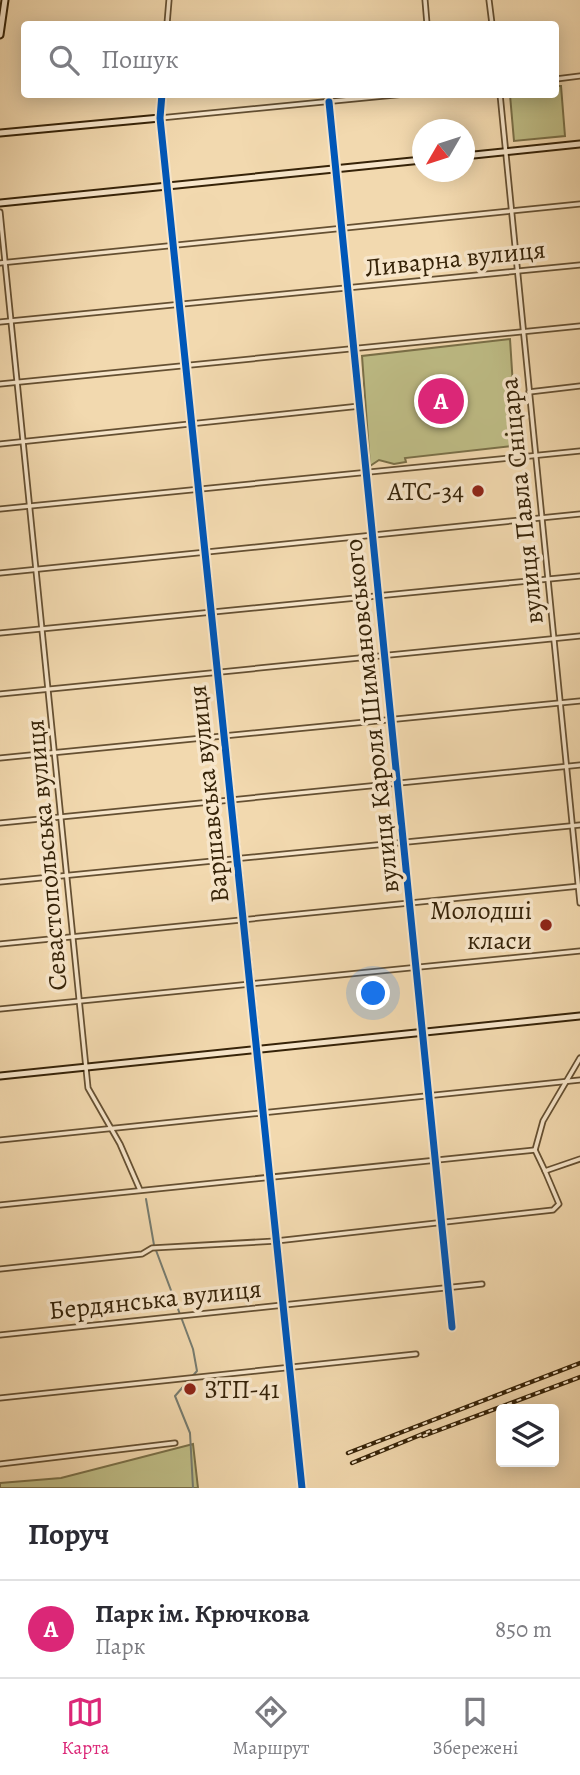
<!DOCTYPE html>
<html lang="uk">
<meta charset="utf-8">
<style>
body{margin:0;font-family:Alegreya,serif;background:#f2f2f3;color:#2b2b33}
.controls{position:absolute;right:21px;bottom:21px;display:grid;overflow:hidden;border-radius:7px;box-shadow:0 4px 18px #0003}
.controls button{width:63px;height:63px;display:grid;place-items:center;padding:0;border:0;border-bottom:2px solid #e1e1e2;background:#fff;color:#2b2b33;font:35px sans-serif}
.compass{position:absolute;left:412px;top:119px;width:63px;height:63px;border-radius:50%;background:#fff;box-shadow:0 4px 18px #0003;rotate:231deg}
.you{position:absolute;left:374px;top:994px;width:24px;height:24px;margin:-18px;border:5px solid #fff;border-radius:50%;background:#1a73e8;box-shadow:0 0 0 10px #1a73e833}
.badge{display:grid;place-items:center;width:46px;height:46px;border-radius:50%;background:#db2777;color:#fff;font-size:23px;font-weight:700}
.pin{position:absolute;translate:-50% -50%;border:4px solid #fff;box-shadow:0 2px 7px #0006}
.list{margin:0;padding:0;list-style:none}
h2{display:flex;justify-content:space-between;align-items:center;height:91px;margin:0;padding:0 28px;font-size:30px}
h2 small{font-size:23px;font-weight:400;color:#7c7c81}
.list li{display:grid;grid-template-columns:46px 1fr auto;gap:21px;align-items:center;box-sizing:border-box;height:98px;padding:0 28px;border-top:2px solid #e1e1e2}
.list b{display:block;font-size:26px;white-space:nowrap}
.list p{margin:0;font-size:23px;white-space:nowrap;color:#7c7c81}
.list em{font-size:23px;font-style:normal;color:#7c7c81}
.icon{flex:none;width:38px;height:38px;fill:none;stroke:currentColor;stroke-width:2;stroke-linecap:round;stroke-linejoin:round}
.map{position:relative;flex:none;width:580px;height:1488px;overflow:hidden}
.search{position:absolute;background:#fff;box-shadow:0 4px 18px #0003;left:21px;right:21px;top:21px;height:77px;display:flex;align-items:center;gap:18px;box-sizing:border-box;padding:0 24px;border-radius:7px;color:#7c7c81;font-size:26px}
.sheet{height:189px;background:#fff}
nav{display:flex;justify-content:space-around;align-items:center;box-sizing:border-box;height:98px;border-top:2px solid #e1e1e2;background:#fff;font-size:19px;color:#7c7c81}
nav a{display:grid;justify-items:center;gap:4px}
nav .on{color:#db2777}
.map>svg:first-child{display:block}
.green{fill:#bfbe87;stroke:#7a7048;stroke-width:2}
.lines{fill:none;stroke-linecap:round;stroke-linejoin:round}
.stream{stroke:#767c70;stroke-width:2}
.street-casing{stroke:#655032;stroke-width:7}
.secondary-casing{stroke:#362308;stroke-width:9}
.street{stroke:#f7e6cb;stroke-width:3.5}
.secondary{stroke:#f7e6cb;stroke-width:5}
.rail-casing{stroke:#362308;stroke-width:4.5}
.rail{stroke:#f7e6cb;stroke-width:2;stroke-dasharray:5;stroke-linecap:butt}
.cycleway-casing{stroke:#f7e6cb;stroke-width:11}
.cycleway{stroke:#0057b8;stroke-width:7}
.poi-dot{fill:#8f2418;stroke:#f7e6cb;stroke-width:2.5}
.labels{text-anchor:middle;stroke-width:7;stroke-linejoin:round;paint-order:stroke}
.street-label{font-size:26px;fill:#362308;stroke:#f7e6cb}
.poi-label{font-size:26px;fill:#362308;stroke:#f7e6cb;text-anchor:end}
</style>
<div class="map">
<svg width="580" height="1488" viewBox="0 0 580 1488">
<rect width="100%" height="100%" fill="#f2d9af"/>
<filter id="stains"><feTurbulence type="fractalNoise" baseFrequency=".00286" numOctaves="4"/><feColorMatrix values="0 0 0 0 .2 0 0 0 0 .09 0 0 0 0 .02 0 0 0 .5 -.17"/></filter>
<radialGradient id="worn" r=".72"><stop offset=".6" stop-color="#630" stop-opacity="0"/><stop offset="1" stop-color="#630" stop-opacity=".3"/></radialGradient>
<g class="green">
<path d="M 556,86 L 561,86 L 565,136 L 514,141 L 510,95 L 556,94 Z"/>
<path d="M 510,339 L 514,402 L 522,445 L 405,458 L 406,462 L 394,464 L 379,460 L 370,466 L 362,356 Z"/>
<path d="M 193,1444 L 198,1488 L 0,1488 L 0,1483 L 61,1478 Z"/>
</g>
<g class="lines">
<path class="stream" d="M 146,1199 L 154,1245 L 193,1349 L 197,1371 L 175,1396 L 190,1433 L 193,1488"/>
<defs>
<g id="street">
<path d="M 425,0 L 427,24"/>
<path d="M 489,0 L 492,24"/>
<path d="M 167,24 L 169,0"/>
<path d="M 556,79 L 580,76"/>
<path d="M 162,94 L 160,118 L 405,94"/>
<path d="M 500,94 L 580,903"/>
<path d="M 329,102 L 452,1327"/>
<path d="M 0,212 L 88,1088 L 120,1144 L 140,1190"/>
<path d="M 0,263 L 580,204"/>
<path d="M 0,322 L 580,265"/>
<path d="M 0,384 L 580,326"/>
<path d="M 529,392 L 580,386"/>
<path d="M 0,444 L 360,406"/>
<path d="M 0,509 L 580,451"/>
<path d="M 0,573 L 580,514"/>
<path d="M 0,633 L 580,576"/>
<path d="M 0,694 L 580,636"/>
<path d="M 0,758 L 580,701"/>
<path d="M 0,823 L 580,765"/>
<path d="M 0,882 L 580,825"/>
<path d="M 0,944 L 580,886"/>
<path d="M 0,1009 L 580,951"/>
<path d="M 257,1049 L 302,1488"/>
<path d="M 0,1140 L 580,1080"/>
<path d="M 535,1150 L 543,1121 L 580,1058"/>
<path d="M 535,1150 L 545,1171 L 580,1159"/>
<path d="M 0,1205 L 535,1150"/>
<path d="M 0,1269 L 142,1254 L 152,1248 L 276,1241 L 553,1210 L 559,1204 L 545,1171"/>
<path d="M 0,1335 L 482,1284"/>
<path d="M 0,1398 L 416,1354"/>
<path d="M 0,1464 L 175,1443"/>
</g>
<g id="secondary">
<path d="M 0,35 L 5,0"/>
<path d="M 0,133 L 160,118 L 257,1049"/>
<path d="M 464,156 L 580,144"/>
<path d="M 0,203 L 422,160"/>
<path d="M 0,1076 L 580,1016"/>
</g>
</defs>
<use href="#street" class="street-casing"/>
<use href="#secondary" class="secondary-casing"/>
<use href="#street" class="street"/>
<use href="#secondary" class="secondary"/>
<defs>
<g id="rail">
<path d="M 423,1436 L 580,1377"/>
<path d="M 348,1453 L 580,1363"/>
<path d="M 352,1463 L 430,1431"/>
</g>
</defs>
<use href="#rail" class="rail-casing"/>
<use href="#rail" class="rail"/>
<defs>
<g id="cycleway">
<path d="M 162,94 L 160,118 L 302,1488"/>
<path d="M 329,102 L 452,1327"/>
</g>
</defs>
<use href="#cycleway" class="cycleway-casing"/>
<use href="#cycleway" class="cycleway"/>
</g>
<g class="poi-dot">
<circle cx="478" cy="491" r="7"/>
<circle cx="546" cy="925" r="7"/>
<circle cx="190" cy="1389" r="7"/>
</g>
<g class="labels">
<g class="street-label">
<text transform="translate(455 258) rotate(-6)" y="9">Ливарна вулиця</text>
<text transform="translate(521 501) rotate(-96)" y="9">вулиця Павла Сніцара</text>
<text transform="translate(371 716) rotate(-96)" y="9">вулиця Кароля Шимановського</text>
<text transform="translate(208 794) rotate(-96)" y="9">Варшавська вулиця</text>
<text transform="translate(46 855) rotate(-95)" y="9">Севастопольська вулиця</text>
<text transform="translate(155 1299) rotate(-6)" y="9">Бердянська вулиця</text>
</g>
<g class="poi-label">
<text x="464" y="500">АТС-34</text>
<text x="532" y="919">Молодші<tspan x="532" dy="30">класи</tspan></text>
<text x="204" y="1398" text-anchor="start">ЗТП-41</text>
</g>
</g>
<rect width="100%" height="100%" filter="url(#stains)"/>
<rect width="100%" height="100%" fill="url(#worn)"/>
</svg>
<div class="controls">
<button><svg class="icon" aria-label="layers" viewBox="0 0 24 24"><path d="M12 4l9 5-9 5-9-5zM3 14l9 5 9-5"/></svg></button>
</div>
<svg class="compass" viewBox="-18 -18 36 36"><path d="M0-13l5 13h-10z" fill="#e53935"/><path d="M0 13l5-13h-10z" fill="#7c7c81"/></svg>
<div class="you"></div>
<div class="pin badge" style="left:441px;top:401px">A</div>
<div class="search"><svg class="icon" aria-label="search" viewBox="0 0 24 24"><circle cx="10" cy="10" r="6"/><path d="M15 15l6 6"/></svg>Пошук</div>
</div>
<section class="sheet">
<h2>Поруч<small></small></h2>
<ul class="list">
<li><span class="badge">A</span><div><b>Парк ім. Крючкова</b><p>Парк</p></div><em>850 m</em></li>
</ul>
</section>
<nav>
<a class="on"><svg class="icon" aria-label="map" viewBox="0 0 24 24"><path d="M3 6l6-2 6 2 6-2v14l-6 2-6-2-6 2zM9 4v14M15 6v14"/></svg>Карта</a>
<a><svg class="icon" aria-label="directions" viewBox="0 0 24 24"><path d="M12 3l9 9-9 9-9-9zM9 14v-3h6M13 9l2 2-2 2"/></svg>Маршрут</a>
<a><svg class="icon" aria-label="saved" viewBox="0 0 24 24"><path d="M7 4h10v16l-5-4-5 4z"/></svg>Збережені</a>
</nav>
